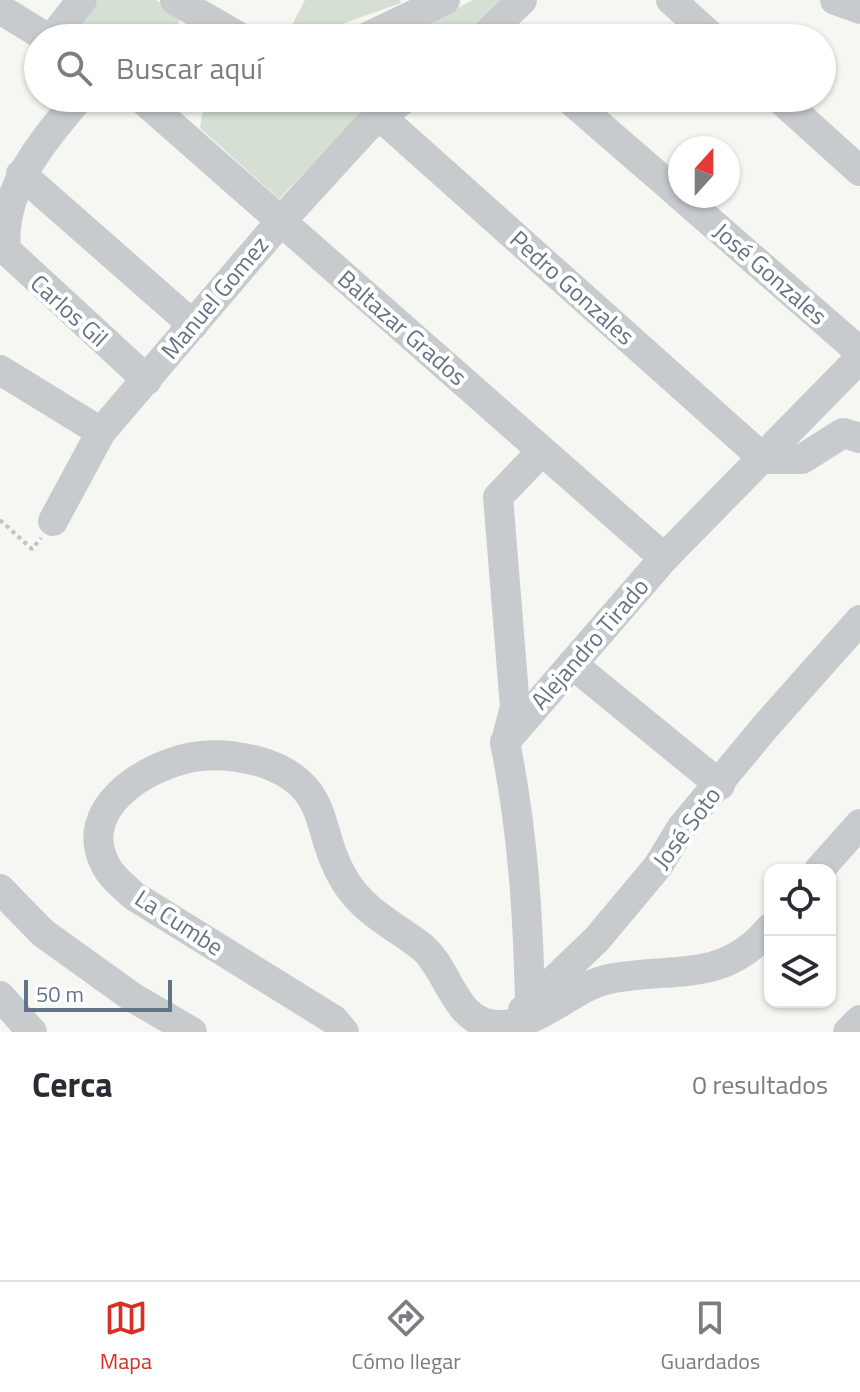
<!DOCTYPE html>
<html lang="es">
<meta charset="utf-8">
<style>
body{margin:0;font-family:"Titillium Web",sans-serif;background:#f2f2f3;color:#2b2b33}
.controls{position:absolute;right:24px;bottom:24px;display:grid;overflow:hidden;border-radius:16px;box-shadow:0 2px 6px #0004}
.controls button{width:72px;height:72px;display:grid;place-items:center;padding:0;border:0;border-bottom:2px solid #e1e1e2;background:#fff;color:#2b2b33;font:40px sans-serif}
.compass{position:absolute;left:668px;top:136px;width:72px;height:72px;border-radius:50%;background:#fff;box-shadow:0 2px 6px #0004;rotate:21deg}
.scale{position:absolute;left:24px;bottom:20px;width:148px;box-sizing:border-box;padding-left:8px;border:4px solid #637486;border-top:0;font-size:22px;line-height:28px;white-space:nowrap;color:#637486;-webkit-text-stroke:6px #fff;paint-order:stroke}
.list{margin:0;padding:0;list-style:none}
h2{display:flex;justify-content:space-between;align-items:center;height:104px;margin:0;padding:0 32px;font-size:34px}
h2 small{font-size:26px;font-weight:400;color:#7c7c81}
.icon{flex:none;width:44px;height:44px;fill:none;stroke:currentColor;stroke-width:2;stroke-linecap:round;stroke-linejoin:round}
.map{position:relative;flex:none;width:860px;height:1032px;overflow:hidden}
.search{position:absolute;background:#fff;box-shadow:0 2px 6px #0004;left:24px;right:24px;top:24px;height:88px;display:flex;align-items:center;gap:20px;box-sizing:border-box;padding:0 28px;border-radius:44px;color:#7c7c81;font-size:30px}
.sheet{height:248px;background:#fff}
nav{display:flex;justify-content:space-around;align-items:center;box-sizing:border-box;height:112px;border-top:2px solid #e1e1e2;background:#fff;font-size:22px;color:#7c7c81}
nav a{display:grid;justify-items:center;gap:4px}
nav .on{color:#d93025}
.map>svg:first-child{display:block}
.green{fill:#d6dfd3}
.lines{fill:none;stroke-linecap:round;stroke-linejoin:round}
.path{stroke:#c1c2c4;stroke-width:4;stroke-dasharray:4 4;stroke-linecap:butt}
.minor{stroke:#c8cbce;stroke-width:30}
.labels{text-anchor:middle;stroke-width:8;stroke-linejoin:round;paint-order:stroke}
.street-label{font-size:24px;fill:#637486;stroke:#fff}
</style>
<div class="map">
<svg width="860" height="1032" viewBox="0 0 860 1032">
<rect width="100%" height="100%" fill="#f6f7f2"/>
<g class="green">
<path d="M 98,0 L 156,0 L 182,16 L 171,38 L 80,38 L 72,33 Z"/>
<path d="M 305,0 L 400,0 L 401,3 L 303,38 L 285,38 Z"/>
<path d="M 473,0 L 511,0 L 462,38 L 398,38 Z"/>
<path d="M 259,98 L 376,98 L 279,199 L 200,128 L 202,114 L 213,104 Z"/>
</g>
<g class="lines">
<path class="path" d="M 0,520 L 32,549 L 41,538"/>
<g class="minor">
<path d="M 175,0 L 241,38"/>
<path d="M 671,0 L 713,38"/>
<path d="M 835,0 L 860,9"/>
<path d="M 0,9 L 47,38"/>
<path d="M 52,38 L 82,0"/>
<path d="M 365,38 L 445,0"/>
<path d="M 483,38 L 522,0"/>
<path d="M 79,98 C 43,141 0,190 6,250 L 147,380"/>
<path d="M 141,98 L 664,558"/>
<path d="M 568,98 L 680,195"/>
<path d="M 779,98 L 860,171"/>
<path d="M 381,117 L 764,459 L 802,459 L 843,433 L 860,438"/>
<path d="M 21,174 L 193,325"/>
<path d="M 681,196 L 860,352"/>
<path d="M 0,370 L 101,432"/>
<path d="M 53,521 L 101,432 L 281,221 L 367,127 L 405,98"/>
<path d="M 572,664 L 720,785"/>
<path d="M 507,737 L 515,707 L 498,497 L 542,451"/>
<path d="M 505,742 L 664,558 L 860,358"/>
<path d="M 505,742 C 523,833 528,912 530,1004"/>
<path d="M 819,870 L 860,824"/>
<path d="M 0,889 L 43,933 L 132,997 L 192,1032"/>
<path d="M 0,996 L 32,1032"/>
<path d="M 523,1010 L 597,939 L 658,866 L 682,827 L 765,727 L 860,620"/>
<path d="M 344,1032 L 334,1020 L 134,896 C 125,887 112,878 106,866 C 75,809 145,766 193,757 C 216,753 241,756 264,763 C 333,787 314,831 345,881 C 365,913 394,925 422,947 C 450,970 454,1025 499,1025 C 540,1026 571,987 609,979 C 671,966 723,985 770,928"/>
<path d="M 848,1032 L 860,1020"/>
</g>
</g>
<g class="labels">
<g class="street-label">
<text transform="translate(770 274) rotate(41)" y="8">José Gonzales</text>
<text transform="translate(572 288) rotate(42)" y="8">Pedro Gonzales</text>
<text transform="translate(215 298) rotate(-50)" y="8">Manuel Gomez</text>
<text transform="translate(69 311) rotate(42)" y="8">Carlos Gil</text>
<text transform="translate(402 328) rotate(41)" y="8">Baltazar Grados</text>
<text transform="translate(590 644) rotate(-49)" y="8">Alejandro Tirado</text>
<text transform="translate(687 828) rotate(-53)" y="8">José Soto</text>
<text transform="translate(179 923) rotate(33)" y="8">La Cumbe</text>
</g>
</g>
</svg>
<div class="controls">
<button><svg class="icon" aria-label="locate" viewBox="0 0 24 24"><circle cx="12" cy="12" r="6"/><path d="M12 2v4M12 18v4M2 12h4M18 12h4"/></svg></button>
<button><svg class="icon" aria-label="layers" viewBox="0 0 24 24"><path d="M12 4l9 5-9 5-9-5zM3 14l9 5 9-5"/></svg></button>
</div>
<svg class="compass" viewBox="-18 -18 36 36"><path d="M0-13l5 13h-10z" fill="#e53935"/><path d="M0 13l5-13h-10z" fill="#7c7c81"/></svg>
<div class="scale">50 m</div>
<div class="search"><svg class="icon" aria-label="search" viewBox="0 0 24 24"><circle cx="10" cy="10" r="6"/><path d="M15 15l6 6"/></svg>Buscar aquí</div>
</div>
<section class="sheet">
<h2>Cerca<small>0 resultados</small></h2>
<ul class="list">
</ul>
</section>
<nav>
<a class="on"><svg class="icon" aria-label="map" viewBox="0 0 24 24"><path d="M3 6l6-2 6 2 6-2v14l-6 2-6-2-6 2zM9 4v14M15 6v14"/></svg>Mapa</a>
<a><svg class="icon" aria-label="directions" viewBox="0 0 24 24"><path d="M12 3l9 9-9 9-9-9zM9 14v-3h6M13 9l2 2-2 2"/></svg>Cómo llegar</a>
<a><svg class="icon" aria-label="saved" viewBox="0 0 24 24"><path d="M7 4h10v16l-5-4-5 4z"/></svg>Guardados</a>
</nav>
